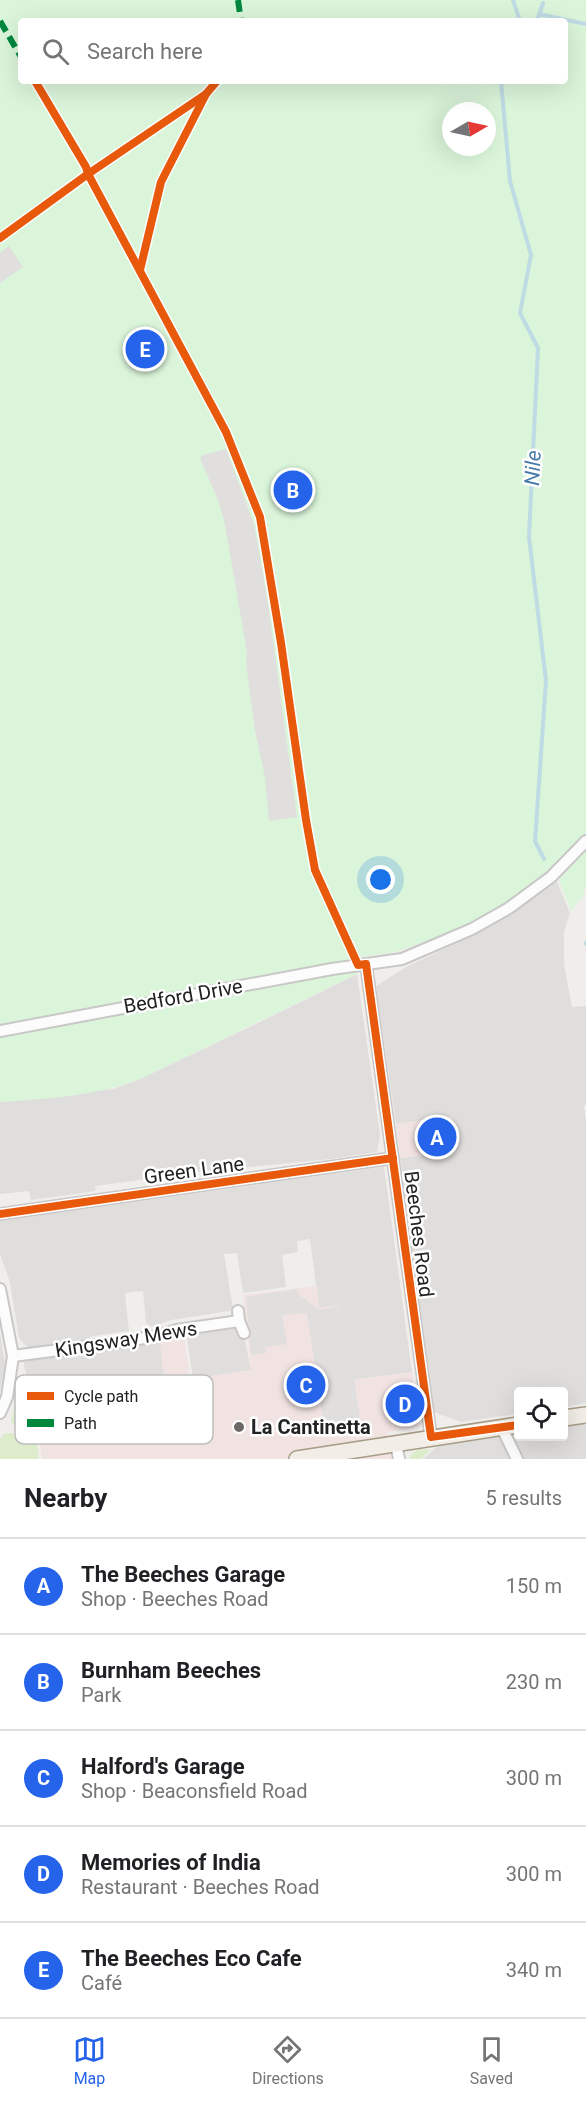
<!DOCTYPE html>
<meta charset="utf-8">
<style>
body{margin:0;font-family:Roboto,sans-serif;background:#f6f6f6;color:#202124}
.controls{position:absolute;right:18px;bottom:18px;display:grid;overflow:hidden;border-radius:6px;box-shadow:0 6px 24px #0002}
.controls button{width:54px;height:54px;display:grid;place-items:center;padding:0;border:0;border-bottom:2px solid #e0e0e0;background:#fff;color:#202124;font:30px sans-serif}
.compass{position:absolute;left:442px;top:102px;width:54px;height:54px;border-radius:50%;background:#fff;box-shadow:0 6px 24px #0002;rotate:81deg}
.you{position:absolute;left:381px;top:880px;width:21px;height:21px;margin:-15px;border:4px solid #fff;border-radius:50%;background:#1a73e8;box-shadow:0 0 0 9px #1a73e833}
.badge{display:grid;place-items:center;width:39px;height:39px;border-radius:50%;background:#2563eb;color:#fff;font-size:20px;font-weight:700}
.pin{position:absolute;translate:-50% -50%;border:3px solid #fff;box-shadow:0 2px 6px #0006}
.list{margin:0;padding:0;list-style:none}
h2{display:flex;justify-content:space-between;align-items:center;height:78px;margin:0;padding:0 24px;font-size:26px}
h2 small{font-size:20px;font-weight:400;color:#757577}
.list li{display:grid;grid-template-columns:39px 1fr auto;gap:18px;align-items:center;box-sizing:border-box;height:96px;padding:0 24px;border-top:2px solid #e0e0e0}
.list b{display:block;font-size:22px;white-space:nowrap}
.list p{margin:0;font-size:20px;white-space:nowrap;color:#757577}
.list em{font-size:20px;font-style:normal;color:#757577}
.icon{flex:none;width:33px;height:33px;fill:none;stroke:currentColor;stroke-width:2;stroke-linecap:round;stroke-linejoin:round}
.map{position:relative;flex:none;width:586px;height:1459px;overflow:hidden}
.search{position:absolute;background:#fff;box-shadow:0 6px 24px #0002;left:18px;right:18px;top:18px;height:66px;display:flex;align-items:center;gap:15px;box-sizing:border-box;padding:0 21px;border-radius:6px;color:#757577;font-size:22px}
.sheet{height:558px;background:#fff}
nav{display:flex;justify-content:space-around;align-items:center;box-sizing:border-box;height:84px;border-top:2px solid #e0e0e0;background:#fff;font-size:16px;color:#757577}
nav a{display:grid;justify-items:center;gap:3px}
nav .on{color:#2563eb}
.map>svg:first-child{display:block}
.residential{fill:#dfdedc}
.commercial{fill:#f1e3e1}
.grass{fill:#ddeccb}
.park{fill:#daf5da;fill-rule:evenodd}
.parking{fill:#e0dfde}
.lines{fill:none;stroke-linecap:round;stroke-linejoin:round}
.stream{stroke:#bfdbe3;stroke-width:4}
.minor-casing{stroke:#c9c8c7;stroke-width:14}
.primary-casing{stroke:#a79c86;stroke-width:18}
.minor{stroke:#fdfcfc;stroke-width:10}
.primary{stroke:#f3ede7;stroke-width:15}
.quiet{stroke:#00873e;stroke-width:6;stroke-dasharray:12 6;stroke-linecap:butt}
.cycleway-casing{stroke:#fff;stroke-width:11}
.cycleway{stroke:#e8590c;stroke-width:8}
.poi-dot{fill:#6a6968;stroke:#fff;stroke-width:2}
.labels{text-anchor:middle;stroke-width:5;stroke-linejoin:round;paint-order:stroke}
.street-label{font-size:20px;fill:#222;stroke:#fff}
.poi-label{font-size:20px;font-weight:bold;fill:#222;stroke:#fff;text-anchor:start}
.water-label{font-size:21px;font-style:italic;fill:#4a7aab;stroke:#fff}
.key{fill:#fff;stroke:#bdbdbd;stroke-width:1.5}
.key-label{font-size:16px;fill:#222}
</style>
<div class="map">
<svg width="586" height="1459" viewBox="0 0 586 1459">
<rect width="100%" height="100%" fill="#f0eeeb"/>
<g class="residential">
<path d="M 557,882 L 570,913 L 564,932 L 564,964 L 572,1007 L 586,1006 L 586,1105 L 584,1106 L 586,1120 L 586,1403 L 564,1407 L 564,1392 L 518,1392 L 518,1414 L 461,1422 L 434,1412 L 400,1158 L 456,1151 L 452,1116 L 396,1124 L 376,986 L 408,966 L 475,935 L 515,911 Z"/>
<path d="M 357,974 L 380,1135 L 377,1152 L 331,1159 L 238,1168 L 209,1173 L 208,1171 L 95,1186 L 96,1191 L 31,1200 L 29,1191 L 0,1194 L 0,1102 L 113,1089 L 138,1080 L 256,1024 Z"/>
<path d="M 384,1167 L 412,1372 L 352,1380 L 341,1305 L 319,1308 L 310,1239 L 297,1241 L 298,1252 L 282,1255 L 286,1287 L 243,1293 L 237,1253 L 224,1254 L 233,1309 L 230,1311 L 171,1320 L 151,1327 L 146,1323 L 143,1291 L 125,1293 L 129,1331 L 93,1336 L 83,1341 L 28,1348 L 19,1338 L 10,1282 L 0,1254 L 0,1221 Z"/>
<path d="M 236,1322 L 243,1330 L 251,1370 L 193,1379 L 186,1330 Z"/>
<path d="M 0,1333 L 5,1364 L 0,1391 Z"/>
<path d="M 160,1340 L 166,1402 L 36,1421 L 23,1360 Z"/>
<path d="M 586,1423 L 586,1459 L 423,1459 L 440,1444 L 501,1435 L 502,1439 L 503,1435 L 518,1433 L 518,1436 L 564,1436 L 564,1425 Z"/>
</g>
<g class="commercial">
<path d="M 452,1116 L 456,1151 L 400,1158 L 396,1124 Z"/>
<path d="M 317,1286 L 319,1308 L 342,1305 L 352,1380 L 412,1372 L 419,1427 L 387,1432 L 391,1459 L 42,1459 L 37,1429 L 158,1410 L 157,1403 L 166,1401 L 160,1340 L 184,1336 L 190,1379 L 251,1370 L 243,1295 Z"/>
</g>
<g class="grass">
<path d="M 23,1373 L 31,1424 L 19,1426 L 14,1425 L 11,1420 Z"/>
<path d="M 5,1433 L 35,1434 L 39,1459 L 0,1459 L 0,1439 Z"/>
<path d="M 421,1449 L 431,1450 L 421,1459 L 408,1459 L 413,1452 Z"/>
</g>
<g class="park">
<path d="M 0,0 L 586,0 L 586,833 C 543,895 468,928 398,951 C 379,957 357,953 340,963 L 0,1026 ZM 21,21 L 565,21 L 565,81 L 21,81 ZM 451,111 L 487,111 L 487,147 L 451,147 Z"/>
<path d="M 586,846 L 586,886 L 583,895 L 571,911 L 559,880 Z"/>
<path d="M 352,970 L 357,974 L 138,1080 C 94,1096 47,1099 0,1102 L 0,1035 Z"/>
</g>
<g class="parking">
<path d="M 9,246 L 23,267 L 0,283 L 0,253 Z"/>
<path d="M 226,449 L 254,524 L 268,603 L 297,817 L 269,821 L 265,777 L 255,731 L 246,663 L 247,652 L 224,520 L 218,500 L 200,458 L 203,455 Z"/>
<path d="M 297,1289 L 299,1295 L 320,1310 L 343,1305 L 361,1426 L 330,1431 L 330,1420 L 323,1419 L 307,1313 L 282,1315 L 287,1344 L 265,1347 L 266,1353 L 251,1355 L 246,1297 Z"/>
</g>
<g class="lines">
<g class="stream">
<path d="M 513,0 L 520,21"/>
<path d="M 539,14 L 586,24"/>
<path d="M 537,21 L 543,3"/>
<path d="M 501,81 L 510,181 L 531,255 L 520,313 L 538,348 L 529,537 L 546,681 L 535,841 L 544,859"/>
<path d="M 586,943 L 586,944"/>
</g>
<defs>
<g id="minor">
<path d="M 366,964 L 431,1437"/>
<path d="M 0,1031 L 332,969 L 402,959 L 472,929 L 509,908 L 551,877 L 586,841"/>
<path d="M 0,1214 L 393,1158"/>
<path d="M 0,1289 L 13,1356 L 7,1397 L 0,1413"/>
<path d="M 239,1321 L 244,1333"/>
<path d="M 13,1356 L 113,1343 L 157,1336 L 177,1330 L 239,1321 L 238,1311"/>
<path d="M 502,1428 L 517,1459"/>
<path d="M 396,1444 L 399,1459"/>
</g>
<g id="primary">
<path d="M 564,1418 L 586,1415"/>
<path d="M 297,1459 L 518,1425"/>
</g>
</defs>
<use href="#minor" class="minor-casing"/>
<use href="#primary" class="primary-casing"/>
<use href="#minor" class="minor"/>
<use href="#primary" class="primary"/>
<g class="quiet">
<path d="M 238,0 L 241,21"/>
<path d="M 0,21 L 21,57"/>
</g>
<defs>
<g id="cycleway">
<path d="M 35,81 L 86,167 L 88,174 L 226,432 L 260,517 L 281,643 L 306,820 L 315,870 L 358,965 L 366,964 L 431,1437 L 518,1425"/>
<path d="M 0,238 L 88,174 L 206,94"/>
<path d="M 140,270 L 161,182 L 206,94 L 217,81"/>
<path d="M 0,1214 L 393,1158"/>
</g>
</defs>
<use href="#cycleway" class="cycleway-casing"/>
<use href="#cycleway" class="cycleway"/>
</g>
<circle class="poi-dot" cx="239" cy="1427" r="6"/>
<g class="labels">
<g class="street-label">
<text transform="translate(183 996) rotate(-10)" y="7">Bedford Drive</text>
<text transform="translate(194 1170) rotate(-8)" y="7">Green Lane</text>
<text transform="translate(419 1234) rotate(83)" y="7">Beeches Road</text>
<text transform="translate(126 1339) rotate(-9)" y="7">Kingsway Mews</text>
</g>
<g class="poi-label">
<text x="251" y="1434">La Cantinetta</text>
</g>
<g class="water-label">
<text transform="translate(533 468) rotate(-87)" y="7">Nile</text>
</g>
</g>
<rect x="15" y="1375" width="198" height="69" rx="9" class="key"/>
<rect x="27" y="1392" width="27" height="8" fill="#e8590c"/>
<rect x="27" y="1419" width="27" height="8" fill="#00873e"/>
<g class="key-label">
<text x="64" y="1402">Cycle path</text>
<text x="64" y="1429">Path</text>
</g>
</svg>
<div class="controls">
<button><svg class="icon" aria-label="locate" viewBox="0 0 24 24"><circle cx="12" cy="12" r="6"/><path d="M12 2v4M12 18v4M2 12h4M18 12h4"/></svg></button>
</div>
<svg class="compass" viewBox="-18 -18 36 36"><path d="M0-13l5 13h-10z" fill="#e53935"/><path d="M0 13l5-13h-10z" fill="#757577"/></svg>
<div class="you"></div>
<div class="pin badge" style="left:437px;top:1137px">A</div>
<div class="pin badge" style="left:293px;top:490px">B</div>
<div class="pin badge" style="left:306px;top:1385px">C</div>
<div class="pin badge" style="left:405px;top:1404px">D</div>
<div class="pin badge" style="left:145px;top:349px">E</div>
<div class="search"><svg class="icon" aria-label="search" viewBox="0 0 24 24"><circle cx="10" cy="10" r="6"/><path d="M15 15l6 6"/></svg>Search here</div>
</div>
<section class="sheet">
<h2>Nearby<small>5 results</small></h2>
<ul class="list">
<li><span class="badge">A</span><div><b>The Beeches Garage</b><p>Shop · Beeches Road</p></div><em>150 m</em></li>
<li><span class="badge">B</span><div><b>Burnham Beeches</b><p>Park</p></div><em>230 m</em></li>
<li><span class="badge">C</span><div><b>Halford's Garage</b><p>Shop · Beaconsfield Road</p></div><em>300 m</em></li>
<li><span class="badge">D</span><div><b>Memories of India</b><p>Restaurant · Beeches Road</p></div><em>300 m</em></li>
<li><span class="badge">E</span><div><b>The Beeches Eco Cafe</b><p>Café</p></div><em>340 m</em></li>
</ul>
</section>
<nav>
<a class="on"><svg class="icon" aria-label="map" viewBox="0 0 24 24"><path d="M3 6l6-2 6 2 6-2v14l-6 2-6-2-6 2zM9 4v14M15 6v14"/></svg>Map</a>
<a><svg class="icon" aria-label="directions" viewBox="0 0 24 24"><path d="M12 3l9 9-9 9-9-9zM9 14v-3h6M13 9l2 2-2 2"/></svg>Directions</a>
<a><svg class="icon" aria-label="saved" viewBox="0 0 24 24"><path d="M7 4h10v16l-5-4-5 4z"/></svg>Saved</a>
</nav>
